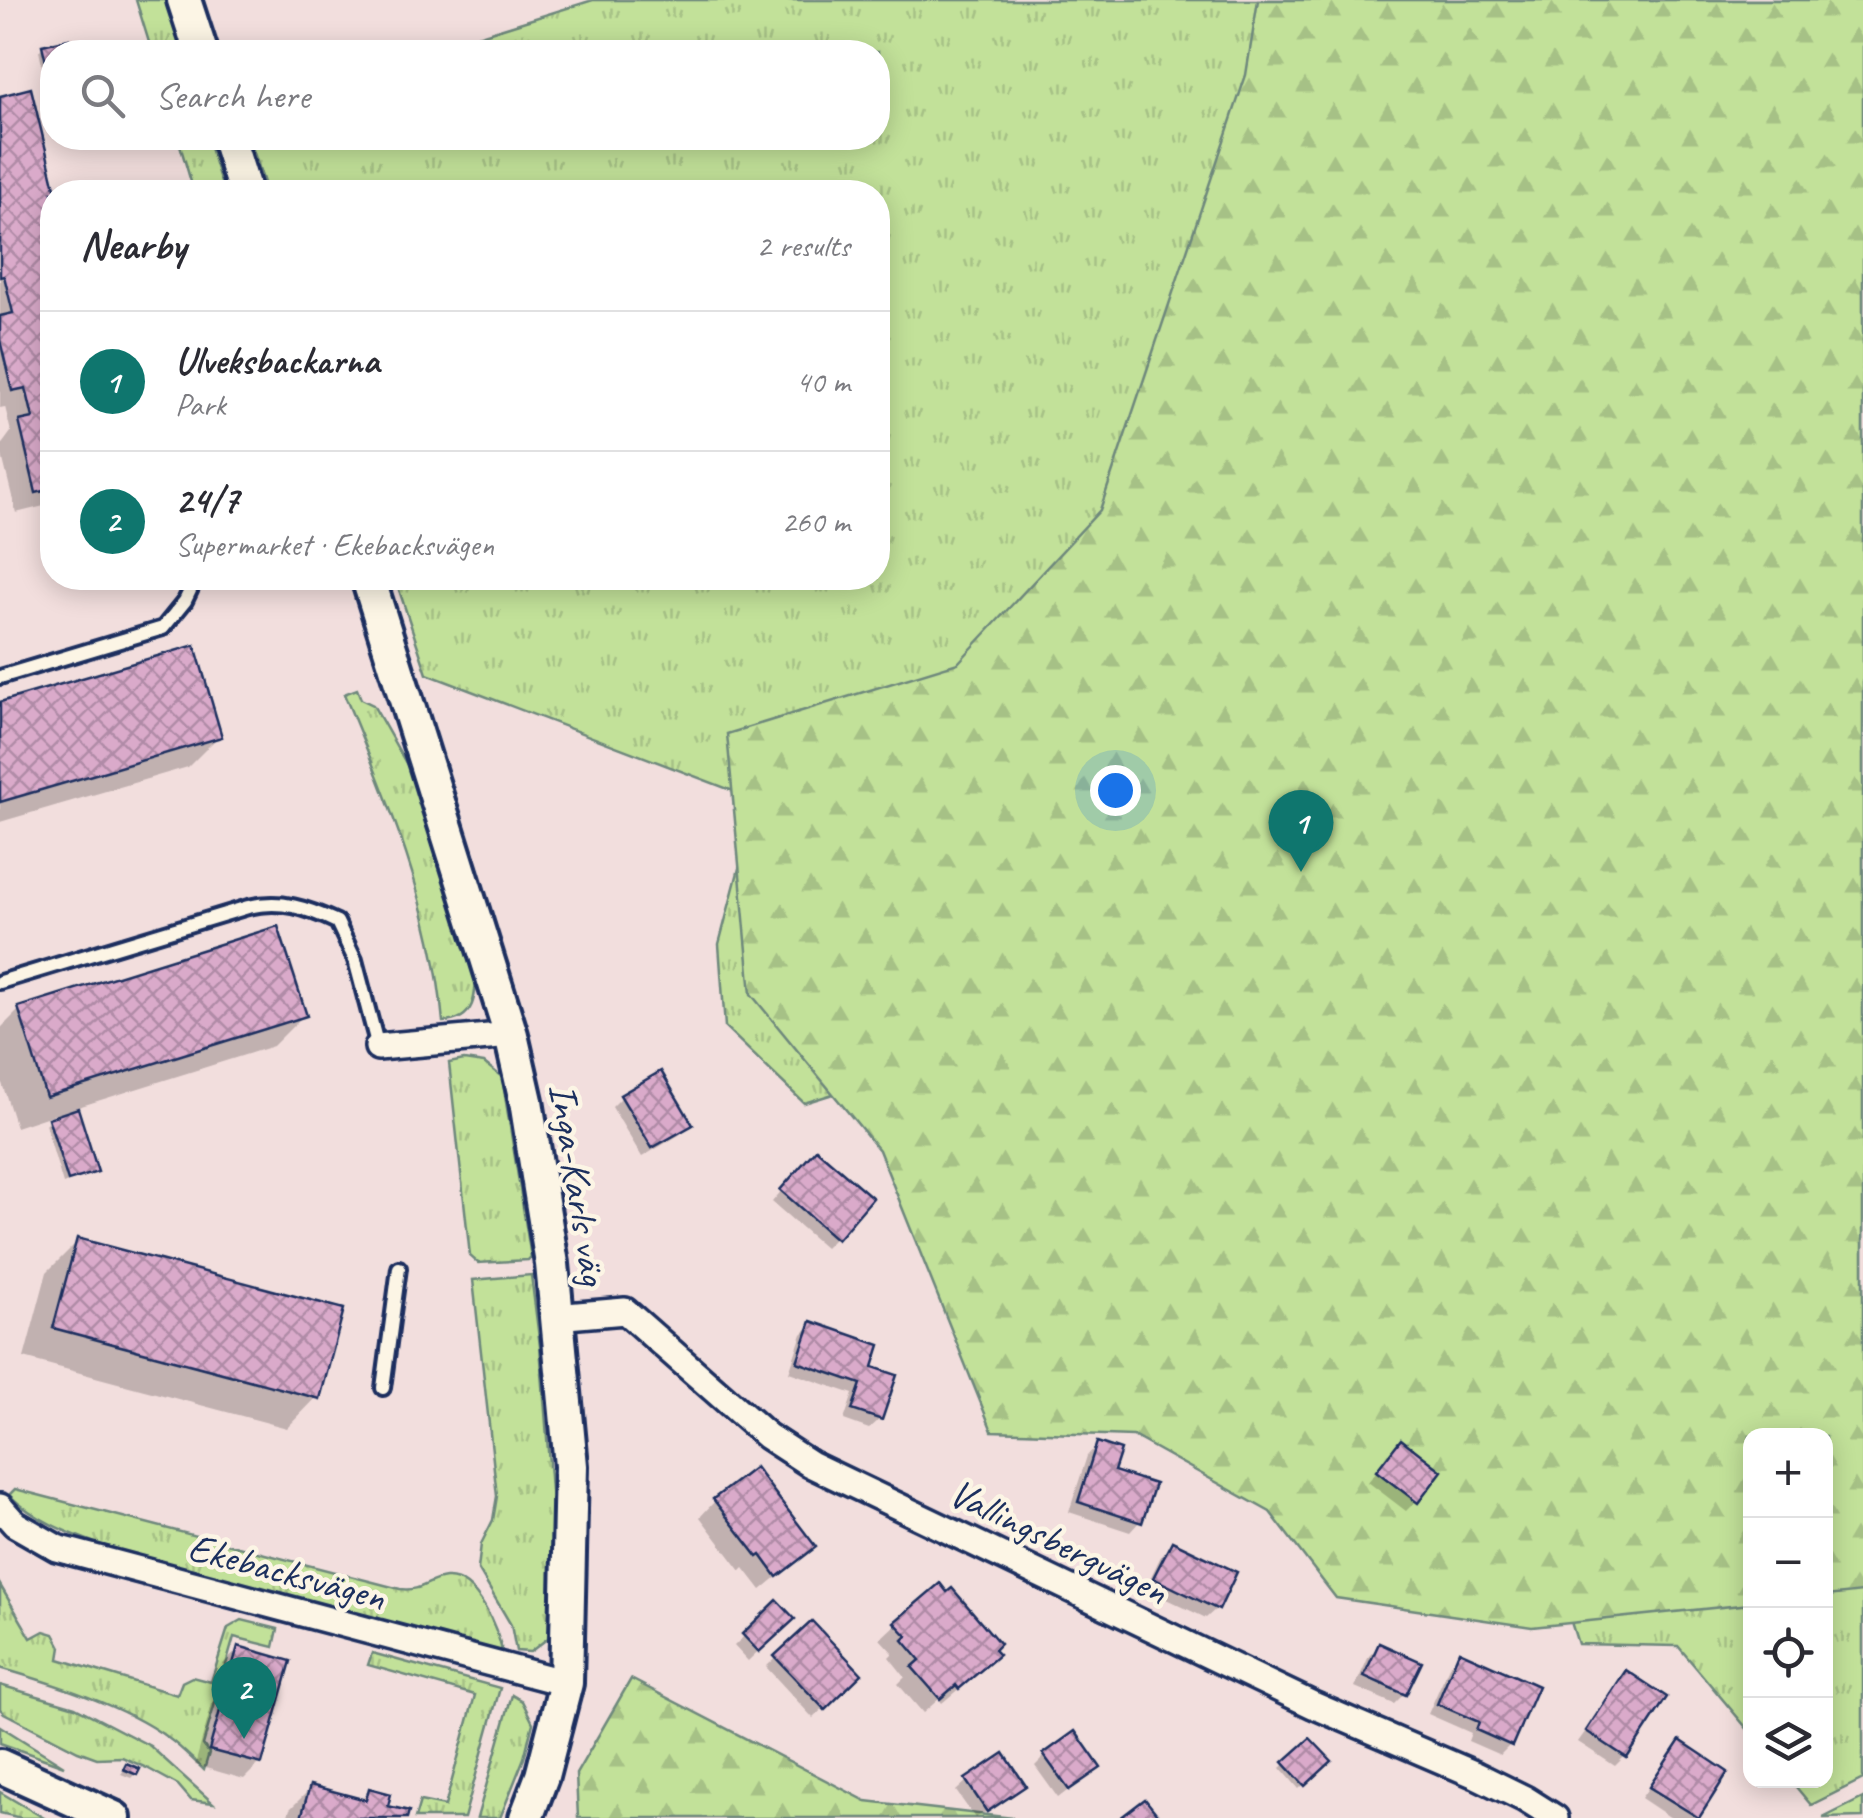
<!DOCTYPE html>
<meta charset="utf-8">
<style>
body{margin:0;font-family:Caveat,sans-serif;background:#f7f7f7;color:#2b2b33}
.controls{position:absolute;right:30px;bottom:30px;display:grid;overflow:hidden;border-radius:20px;box-shadow:0 5px 25px #0003}
.controls button{width:90px;height:90px;display:grid;place-items:center;padding:0;border:0;border-bottom:2px solid #e1e1e2;background:#fff;color:#2b2b33;font:50px sans-serif}
.you{position:absolute;left:1115px;top:790px;width:35px;height:35px;margin:-25px;border:8px solid #fff;border-radius:50%;background:#1a73e8;box-shadow:0 0 0 15px #1a73e833}
.badge{display:grid;place-items:center;width:65px;height:65px;border-radius:50%;background:#0f766e;color:#fff;font-size:32px;font-weight:700}
.pin{position:absolute;translate:-50% -82px;filter:drop-shadow(0 2px 5px #0008)}
.pin::after{content:'';position:absolute;top:52px;width:35px;height:30px;background:inherit;clip-path:polygon(0 0,100% 0,50% 100%)}
.list{margin:0;padding:0;list-style:none}
h2{display:flex;justify-content:space-between;align-items:center;height:130px;margin:0;padding:0 40px;font-size:42px}
h2 small{font-size:32px;font-weight:400;color:#7c7c81}
.list li{display:grid;grid-template-columns:65px 1fr auto;gap:30px;align-items:center;box-sizing:border-box;height:140px;padding:0 40px;border-top:2px solid #e1e1e2}
.list b{display:block;font-size:38px;white-space:nowrap}
.list p{margin:0;font-size:32px;white-space:nowrap;color:#7c7c81}
.list em{font-size:32px;font-style:normal;color:#7c7c81}
.icon{flex:none;width:55px;height:55px;fill:none;stroke:currentColor;stroke-width:2;stroke-linecap:round;stroke-linejoin:round}
.map{position:relative;flex:none;width:1863px;height:1818px;overflow:hidden}
.search{position:absolute;background:#fff;box-shadow:0 5px 25px #0003;left:40px;top:40px;width:850px;height:110px;display:flex;align-items:center;gap:25px;box-sizing:border-box;padding:0 35px;border-radius:40px;color:#7c7c81;font-size:38px}
.panel{position:absolute;background:#fff;box-shadow:0 5px 25px #0003;left:40px;top:180px;width:850px;height:410px;border-radius:40px}
.map>svg:first-child{display:block}
.grass{fill:url(#grass-tufts);stroke:#6e887c;stroke-width:2.5}
.forest{fill:url(#forest-firs);stroke:#6e887c;stroke-width:2.5}
.shadow{fill:#0003}
.building{fill:url(#building-cross-hatch);stroke:#1b2f5e;stroke-width:2.5}
.lines{fill:none;stroke-linecap:round;stroke-linejoin:round}
.service-casing{stroke:#1b2f5e;stroke-width:20}
.minor-casing{stroke:#1b2f5e;stroke-width:32}
.tertiary-casing{stroke:#1b2f5e;stroke-width:40}
.service{stroke:#fcf5e5;stroke-width:12}
.minor{stroke:#fcf5e5;stroke-width:25}
.tertiary{stroke:#fcf5e5;stroke-width:32}
.labels{text-anchor:middle;stroke-width:9;stroke-linejoin:round;paint-order:stroke}
.street-label{font-size:40px;fill:#1b2f5e;stroke:#fcf5e5}
</style>
<div class="map">
<svg width="1863" height="1818" viewBox="0 0 1863 1818">
<defs>
<pattern id="grass-tufts" width="24" height="20" patternUnits="userSpaceOnUse" patternTransform="scale(2.5)"><rect width="24" height="20" fill="#c2e199"/><path d="M3 7l-1-3M5 7V3M7 7l1-3M15 17l-1-3M17 17v-4M19 17l1-3" fill="none" stroke="#a6c186"/></pattern>
<pattern id="forest-firs" width="22" height="20" patternUnits="userSpaceOnUse" patternTransform="scale(2.5)"><rect width="22" height="20" fill="#c2e199"/><path d="M5 1l3.5 6h-7zM16 11l3.5 6h-7z" fill="#a6c186"/></pattern>
<pattern id="building-cross-hatch" width="8" height="8" patternUnits="userSpaceOnUse" patternTransform="scale(2.5)"><rect width="8" height="8" fill="#daaaca"/><path d="M0 0l8 8M0 8l8-8" fill="none" stroke="#b08ba7"/></pattern>
</defs>
<rect width="100%" height="100%" fill="#f2dedd"/>
<filter id="ink" filterUnits="userSpaceOnUse"><feTurbulence type="fractalNoise" baseFrequency=".01" numOctaves="2"/><feDisplacementMap in="SourceGraphic" scale="20" xChannelSelector="R" yChannelSelector="G"/><feConvolveMatrix kernelMatrix="1 2 1 2 8 2 1 2 1" color-interpolation-filters="sRGB"/></filter>
<g filter="url(#ink)">
<g class="grass">
<path d="M 136,0 L 166,0 L 182,52 L 152,52 Z"/>
<path d="M 593,0 L 1863,0 L 1863,1779 L 1811,1805 L 1791,1781 L 1826,1780 L 1826,1436 L 1750,1436 L 1750,1732 L 1678,1646 L 1578,1644 L 1525,1476 L 904,1072 L 804,1103 L 725,1027 L 719,944 L 757,800 L 427,674 L 395,578 L 878,578 L 878,192 L 267,192 L 249,138 L 878,138 L 878,52 L 426,52 Z"/>
<path d="M 178,138 L 207,138 L 224,192 L 194,192 Z"/>
<path d="M 357,689 L 361,699 L 373,705 L 415,779 L 476,969 C 476,994 476,1021 443,1022 C 433,908 388,799 344,694 Z"/>
<path d="M 464,1060 L 484,1063 L 502,1077 L 531,1257 L 528,1260 L 478,1263 L 470,1256 L 449,1063 Z"/>
<path d="M 531,1275 L 540,1346 L 554,1529 L 548,1638 L 530,1652 L 516,1651 L 511,1625 L 478,1569 L 481,1544 L 493,1520 L 497,1496 L 473,1280 Z"/>
<path d="M 15,1489 L 400,1589 C 422,1592 427,1580 445,1578 C 478,1575 498,1631 503,1655 L 106,1547 C 71,1534 37,1522 9,1495 Z"/>
<path d="M 0,1585 L 31,1638 L 44,1631 L 54,1634 L 61,1647 L 59,1659 L 177,1695 L 182,1682 L 192,1677 L 211,1682 L 228,1628 L 242,1620 L 278,1629 L 274,1647 L 234,1637 L 203,1745 L 209,1753 L 204,1770 C 192,1759 181,1747 168,1738 C 125,1706 52,1683 0,1668 Z"/>
<path d="M 372,1653 L 500,1688 L 464,1818 L 415,1818 L 420,1801 L 445,1806 L 475,1695 L 368,1665 Z"/>
<path d="M 0,1685 L 75,1707 L 150,1746 L 213,1803 L 191,1800 L 178,1785 L 147,1768 L 122,1757 L 97,1758 L 78,1751 L 4,1713 L 0,1709 Z"/>
<path d="M 512,1695 L 522,1701 L 533,1723 L 524,1758 L 500,1818 L 477,1818 Z"/>
<path d="M 0,1726 L 64,1766 L 0,1743 Z"/>
<path d="M 0,1792 L 44,1818 L 21,1818 L 0,1813 Z"/>
<path d="M 1863,1798 L 1863,1817 L 1823,1818 Z"/>
</g>
<g class="forest">
<path d="M 1258,0 L 1863,0 L 1863,1592 L 1826,1596 L 1826,1436 L 1750,1436 L 1750,1604 L 1532,1627 L 1336,1598 L 1270,1512 L 1133,1436 L 992,1431 L 879,1150 L 751,994 L 727,734 L 958,663 L 1100,510 L 1246,75 Z"/>
<path d="M 631,1679 L 866,1801 L 1013,1818 L 578,1818 L 576,1774 Z"/>
</g>
<g class="shadow">
<path d="M 67,42 L 69,52 L 52,52 L 52,62 L 42,65 L 39,51 L 43,47 Z"/>
<path d="M 29,91 L 53,192 L 52,504 L 16,513 L 0,447 L 11,432 L 5,407 L 0,408 L 0,98 Z"/>
<path d="M 0,705 L 219,736 L 188,767 L 0,822 Z"/>
<path d="M 20,1009 L 304,1015 L 273,1046 L 75,1108 L 95,1171 L 63,1184 L 45,1124 L 55,1114 L 16,1127 L 0,1077 L 0,1029 Z"/>
<path d="M 622,1097 L 690,1125 L 679,1135 L 642,1157 L 612,1107 Z"/>
<path d="M 806,1162 L 835,1238 L 825,1248 L 772,1202 Z"/>
<path d="M 78,1241 L 317,1397 L 287,1428 L 24,1358 L 47,1272 Z"/>
<path d="M 812,1324 L 870,1369 L 880,1419 L 869,1429 L 844,1420 L 853,1394 L 789,1372 L 802,1334 Z"/>
<path d="M 1097,1445 L 1140,1521 L 1130,1532 L 1069,1512 L 1087,1456 Z"/>
<path d="M 1391,1453 L 1416,1501 L 1406,1511 L 1368,1482 Z"/>
<path d="M 715,1501 L 813,1547 L 761,1590 L 744,1568 L 741,1571 L 700,1517 Z"/>
<path d="M 1172,1544 L 1217,1608 L 1206,1618 L 1145,1589 L 1162,1554 Z"/>
<path d="M 777,1604 L 791,1619 L 748,1661 L 734,1646 Z"/>
<path d="M 811,1624 L 859,1674 L 813,1718 L 766,1667 Z"/>
<path d="M 896,1624 L 980,1671 L 942,1703 L 939,1699 L 923,1713 L 898,1684 L 905,1677 L 889,1657 L 893,1653 L 880,1639 Z"/>
<path d="M 1379,1646 L 1404,1694 L 1394,1704 L 1355,1687 L 1369,1656 Z"/>
<path d="M 239,1649 L 260,1763 L 244,1779 L 195,1765 L 223,1664 Z"/>
<path d="M 1460,1654 L 1510,1745 L 1500,1755 L 1468,1741 L 1471,1733 L 1428,1714 L 1450,1664 Z"/>
<path d="M 1627,1673 L 1625,1756 L 1615,1766 L 1578,1742 Z"/>
<path d="M 1310,1741 L 1328,1761 L 1299,1789 L 1281,1768 Z"/>
<path d="M 1680,1744 L 1725,1773 L 1695,1818 L 1671,1818 L 1641,1798 Z"/>
<path d="M 1045,1756 L 1098,1767 L 1058,1798 L 1035,1766 Z"/>
<path d="M 127,1766 L 135,1774 L 131,1778 L 121,1774 Z"/>
<path d="M 967,1781 L 1023,1786 L 1013,1796 L 975,1818 L 956,1791 Z"/>
<path d="M 311,1788 L 360,1801 L 370,1791 L 385,1808 L 405,1818 L 287,1818 L 290,1809 Z"/>
</g>
<g class="building">
<path d="M 69,39 L 72,52 L 52,52 L 52,60 L 46,62 L 42,45 Z"/>
<path d="M 31,88 L 56,192 L 52,192 L 52,489 L 36,493 L 19,421 L 33,418 L 26,388 L 12,391 L 0,340 L 0,316 L 13,313 L 4,276 L 0,277 L 0,96 Z"/>
<path d="M 195,645 L 222,737 L 0,802 L 0,702 Z"/>
<path d="M 278,926 L 307,1016 L 46,1097 L 18,1007 Z"/>
<path d="M 661,1071 L 693,1125 L 652,1148 L 620,1095 Z"/>
<path d="M 78,1108 L 98,1172 L 68,1181 L 48,1118 Z"/>
<path d="M 816,1149 L 873,1198 L 837,1240 L 780,1190 Z"/>
<path d="M 77,1238 L 344,1309 L 320,1399 L 53,1328 Z"/>
<path d="M 811,1321 L 880,1345 L 873,1367 L 897,1375 L 882,1420 L 852,1410 L 861,1384 L 797,1362 Z"/>
<path d="M 1401,1439 L 1442,1471 L 1418,1503 L 1376,1471 Z"/>
<path d="M 1097,1442 L 1121,1450 L 1114,1471 L 1155,1484 L 1142,1523 L 1078,1502 Z"/>
<path d="M 755,1467 L 816,1547 L 777,1577 L 761,1555 L 758,1557 L 713,1499 Z"/>
<path d="M 1172,1541 L 1237,1572 L 1219,1610 L 1153,1578 Z"/>
<path d="M 940,1583 L 947,1592 L 952,1588 L 1000,1644 L 994,1650 L 999,1655 L 959,1689 L 956,1685 L 940,1699 L 912,1667 L 920,1660 L 903,1640 L 907,1636 L 894,1622 Z"/>
<path d="M 777,1600 L 795,1619 L 759,1652 L 742,1634 Z"/>
<path d="M 812,1621 L 862,1674 L 825,1710 L 774,1656 Z"/>
<path d="M 1379,1643 L 1422,1662 L 1406,1695 L 1364,1676 Z"/>
<path d="M 238,1646 L 291,1661 L 262,1764 L 209,1750 Z"/>
<path d="M 1459,1651 L 1538,1686 L 1512,1746 L 1476,1730 L 1479,1722 L 1437,1704 Z"/>
<path d="M 1626,1670 L 1667,1697 L 1627,1758 L 1586,1731 Z"/>
<path d="M 1075,1731 L 1101,1768 L 1069,1790 L 1043,1754 Z"/>
<path d="M 1310,1738 L 1332,1761 L 1305,1786 L 1283,1762 Z"/>
<path d="M 1680,1740 L 1728,1772 L 1699,1818 L 1649,1787 Z"/>
<path d="M 1004,1753 L 1026,1786 L 987,1812 L 965,1779 Z"/>
<path d="M 126,1763 L 140,1769 L 137,1775 L 123,1769 Z"/>
<path d="M 310,1785 L 366,1800 L 369,1788 L 391,1794 L 388,1806 L 409,1811 L 407,1818 L 301,1818 Z"/>
<path d="M 1145,1799 L 1160,1818 L 1120,1818 Z"/>
</g>
<g class="lines">
<defs>
<g id="service">
<path d="M 0,677 L 163,628 L 185,601 L 196,578"/>
<path d="M 0,982 L 248,907 C 281,899 307,908 337,922 L 355,960 L 378,1047"/>
<path d="M 383,1388 L 399,1268"/>
</g>
<g id="minor">
<path d="M 378,1047 L 511,1035"/>
<path d="M 555,1317 L 625,1311 L 767,1436 L 810,1464 L 1313,1705 L 1476,1775 L 1525,1799 L 1555,1818"/>
<path d="M 0,1507 L 15,1524 L 57,1548 L 566,1683"/>
</g>
<g id="tertiary">
<path d="M 184,0 L 201,52"/>
<path d="M 228,138 L 245,192"/>
<path d="M 368,578 L 511,1035 L 526,1101 L 552,1264 L 571,1466 L 566,1683 L 542,1776 L 526,1818"/>
<path d="M 0,1766 L 114,1818"/>
</g>
</defs>
<use href="#service" class="service-casing"/>
<use href="#minor" class="minor-casing"/>
<use href="#tertiary" class="tertiary-casing"/>
<use href="#service" class="service"/>
<use href="#minor" class="minor"/>
<use href="#tertiary" class="tertiary"/>
</g>
</g>
<g class="labels">
<g class="street-label">
<text transform="translate(579 1184) rotate(81)" y="14">Inga-Karls väg</text>
<text transform="translate(1059 1541) rotate(26)" y="14">Vallingsbergvägen</text>
<text transform="translate(287 1571) rotate(15)" y="14">Ekebacksvägen</text>
</g>
</g>
</svg>
<div class="controls">
<button>+</button>
<button>−</button>
<button><svg class="icon" aria-label="locate" viewBox="0 0 24 24"><circle cx="12" cy="12" r="6"/><path d="M12 2v4M12 18v4M2 12h4M18 12h4"/></svg></button>
<button><svg class="icon" aria-label="layers" viewBox="0 0 24 24"><path d="M12 4l9 5-9 5-9-5zM3 14l9 5 9-5"/></svg></button>
</div>
<div class="you"></div>
<div class="pin badge" style="left:1301px;top:872px">1</div>
<div class="pin badge" style="left:244px;top:1739px">2</div>
<div class="search"><svg class="icon" aria-label="search" viewBox="0 0 24 24"><circle cx="10" cy="10" r="6"/><path d="M15 15l6 6"/></svg>Search here</div>
<section class="panel">
<h2>Nearby<small>2 results</small></h2>
<ul class="list">
<li><span class="badge">1</span><div><b>Ulveksbackarna</b><p>Park</p></div><em>40 m</em></li>
<li><span class="badge">2</span><div><b>24/7</b><p>Supermarket · Ekebacksvägen</p></div><em>260 m</em></li>
</ul>
</section>
</div>
